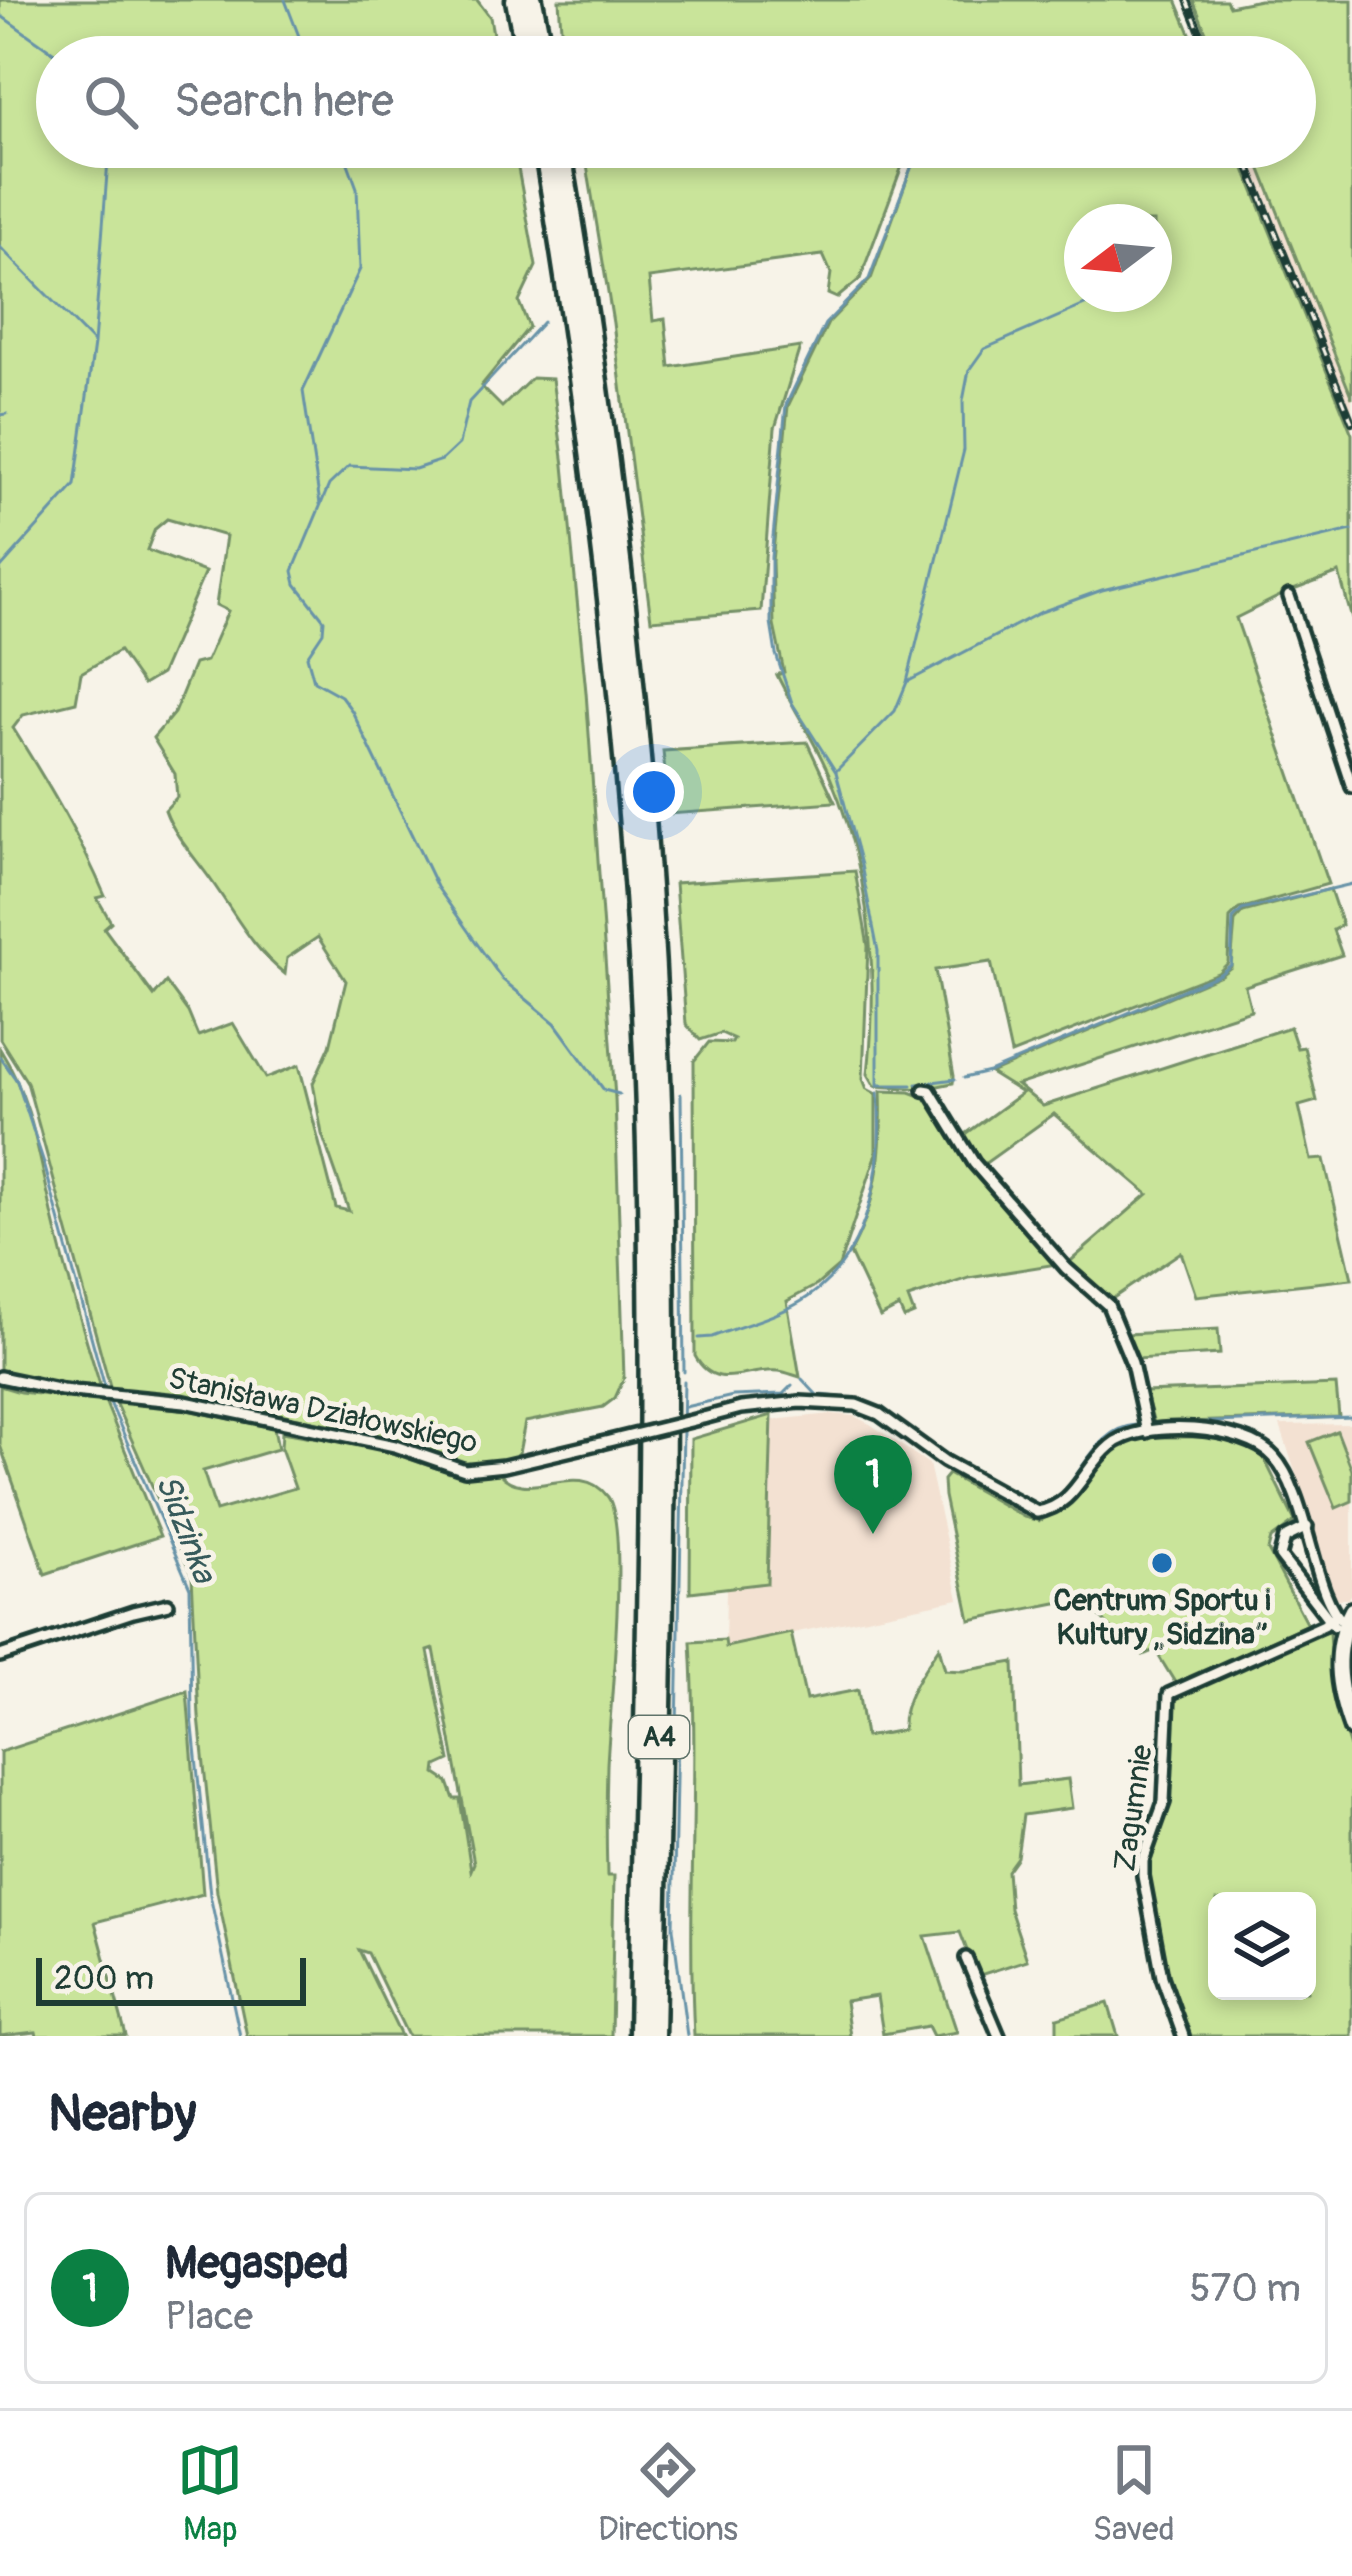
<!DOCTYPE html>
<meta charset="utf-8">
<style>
body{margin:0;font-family:Pangolin,sans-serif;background:#f2f2f3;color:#1f2937}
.controls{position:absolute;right:36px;bottom:36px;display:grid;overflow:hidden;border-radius:18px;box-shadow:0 6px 18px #0003}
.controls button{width:108px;height:108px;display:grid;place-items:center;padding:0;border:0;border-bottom:3px solid #e0e1e3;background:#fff;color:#1f2937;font:60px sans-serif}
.compass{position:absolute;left:1064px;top:204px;width:108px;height:108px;border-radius:50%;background:#fff;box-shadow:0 6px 18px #0003;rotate:254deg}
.scale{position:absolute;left:36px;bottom:30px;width:270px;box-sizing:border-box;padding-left:12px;border:6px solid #1f3d34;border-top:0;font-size:33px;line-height:42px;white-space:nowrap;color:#1f3d34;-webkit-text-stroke:9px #f7f3e8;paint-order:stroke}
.you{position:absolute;left:654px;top:792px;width:42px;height:42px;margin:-30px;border:9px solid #fff;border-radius:50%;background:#1a73e8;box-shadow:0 0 0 18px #1a73e833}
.badge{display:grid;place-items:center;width:78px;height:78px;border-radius:50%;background:#0b8043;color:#fff;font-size:39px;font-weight:700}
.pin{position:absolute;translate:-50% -99px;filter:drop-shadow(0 3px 6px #0008)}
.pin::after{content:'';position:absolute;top:63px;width:42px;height:36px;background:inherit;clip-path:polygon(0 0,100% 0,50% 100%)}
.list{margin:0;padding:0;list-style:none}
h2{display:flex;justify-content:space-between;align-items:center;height:156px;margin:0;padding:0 48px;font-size:51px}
h2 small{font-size:39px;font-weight:400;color:#747a83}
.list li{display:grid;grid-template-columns:78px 1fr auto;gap:36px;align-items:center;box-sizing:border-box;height:192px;margin:0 24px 24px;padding:0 24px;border:3px solid #e0e1e3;border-radius:18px}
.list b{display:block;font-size:45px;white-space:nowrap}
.list p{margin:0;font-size:39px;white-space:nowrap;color:#747a83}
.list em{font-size:39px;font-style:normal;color:#747a83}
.icon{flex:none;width:66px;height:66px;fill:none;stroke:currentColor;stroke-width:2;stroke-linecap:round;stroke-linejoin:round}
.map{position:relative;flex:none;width:1352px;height:2036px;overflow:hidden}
.search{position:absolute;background:#fff;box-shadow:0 6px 18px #0003;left:36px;right:36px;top:36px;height:132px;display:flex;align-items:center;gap:30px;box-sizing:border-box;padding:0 42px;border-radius:66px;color:#747a83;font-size:45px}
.sheet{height:372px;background:#fff}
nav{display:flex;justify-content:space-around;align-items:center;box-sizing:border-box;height:168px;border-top:3px solid #e0e1e3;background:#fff;font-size:33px;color:#747a83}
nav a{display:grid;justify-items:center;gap:6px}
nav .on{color:#0b8043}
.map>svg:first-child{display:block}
.built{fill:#f3e1d2}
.green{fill:#c9e49a;stroke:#749067;stroke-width:3;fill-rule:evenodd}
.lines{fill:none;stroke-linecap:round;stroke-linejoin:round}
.stream{stroke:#6893a8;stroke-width:3}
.street-casing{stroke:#1f3d34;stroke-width:18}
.secondary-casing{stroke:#1f3d34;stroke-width:22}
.highway-casing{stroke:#1f3d34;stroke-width:27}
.street{stroke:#f7f3e8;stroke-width:9}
.secondary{stroke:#f7f3e8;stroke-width:14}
.highway{stroke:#f7f3e8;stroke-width:18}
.rail-casing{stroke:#1f3d34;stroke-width:8}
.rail{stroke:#f7f3e8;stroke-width:3;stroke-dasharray:9;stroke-linecap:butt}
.street-bridge-casing{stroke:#1f3d34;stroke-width:18;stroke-linecap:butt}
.street-bridge{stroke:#f7f3e8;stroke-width:9}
.poi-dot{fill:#1f6fb2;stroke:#f7f3e8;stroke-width:4.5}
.labels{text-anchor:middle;stroke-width:10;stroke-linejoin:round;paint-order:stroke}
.shield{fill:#f7f3e8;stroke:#60746a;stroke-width:3}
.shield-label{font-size:27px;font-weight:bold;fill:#1f3d34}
.street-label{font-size:30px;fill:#1f3d34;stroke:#f7f3e8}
.poi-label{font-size:30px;font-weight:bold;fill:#1f3d34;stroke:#f7f3e8}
.water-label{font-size:33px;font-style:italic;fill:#375a5b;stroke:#f7f3e8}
</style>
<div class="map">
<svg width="1352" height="2036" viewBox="0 0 1352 2036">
<rect width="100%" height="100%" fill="#f7f3e8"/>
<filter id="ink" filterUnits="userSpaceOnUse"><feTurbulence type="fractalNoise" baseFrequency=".00833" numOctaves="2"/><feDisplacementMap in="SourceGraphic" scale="24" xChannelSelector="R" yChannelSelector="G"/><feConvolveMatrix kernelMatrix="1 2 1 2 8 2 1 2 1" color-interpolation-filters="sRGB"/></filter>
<g filter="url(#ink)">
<g class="built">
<path d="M 1236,147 L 1252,147 L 1352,398 L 1352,434 Z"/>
<path d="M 832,1414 L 854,1416 L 870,1424 L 929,1464 L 959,1599 L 725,1647 L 726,1588 L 767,1583 L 772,1420 Z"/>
<path d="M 1352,1424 L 1352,1594 L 1348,1599 L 1336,1599 L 1280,1425 Z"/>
</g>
<g class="green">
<path d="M 0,0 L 477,0 L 490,17 L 497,57 L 57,57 L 57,147 L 514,147 L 536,266 L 519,302 L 529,327 L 481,386 L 502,407 L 532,378 L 552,379 L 564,465 L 586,692 L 615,1098 L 624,1378 L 615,1398 L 603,1407 L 525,1422 L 519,1453 L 511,1461 L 452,1464 L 396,1439 L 359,1430 L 190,1397 L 111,1390 L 27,1082 L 0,1039 ZM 167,519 L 226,536 L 216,605 L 228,611 L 206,661 L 194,664 L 174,713 L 153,738 L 175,774 L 177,797 L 165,810 C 175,838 197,859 213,883 C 236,916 253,949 285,974 L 287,958 L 318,937 L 346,981 L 330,1046 L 313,1083 L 322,1134 L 349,1211 L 336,1208 L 299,1065 L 266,1078 L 233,1023 L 198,1036 L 188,1012 L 166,982 L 154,996 L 104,928 L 111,922 L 97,898 L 105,896 C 80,837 47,782 13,728 L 23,715 L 76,702 L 81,673 L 119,651 L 143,685 L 161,674 L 205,572 L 147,550 L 155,529 Z"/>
<path d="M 559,0 L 1176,0 L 1200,57 L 563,57 Z"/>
<path d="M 1193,0 L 1226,0 L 1229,6 L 1260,0 L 1352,0 L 1352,398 L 1252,147 L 1295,147 L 1295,57 L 1216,57 Z"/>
<path d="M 584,147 L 886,147 L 902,166 L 860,279 L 837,298 L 828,294 L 831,273 L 823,255 L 649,278 L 653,321 L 665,319 L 670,367 L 800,347 L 775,428 L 761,611 L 651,620 L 613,323 Z"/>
<path d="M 908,147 L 1236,147 L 1352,434 L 1352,619 L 1339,573 L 1288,592 L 1236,618 L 1328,884 L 1239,909 L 1230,918 L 1228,963 L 1218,973 L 1011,1054 L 991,962 L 935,970 L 954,1076 L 953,1083 L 923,1089 L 875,1086 L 868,1074 C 879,971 870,870 829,774 C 814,740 793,708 777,675 L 784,672 L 774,625 L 772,561 L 788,406 L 828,323 L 871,279 L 917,151 ZM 1082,222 L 1154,222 L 1154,294 L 1082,294 Z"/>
<path d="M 807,742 L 835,802 L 669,814 L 663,751 Z"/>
<path d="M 855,871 L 868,946 L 863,1079 L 867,1089 L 876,1094 L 876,1156 L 839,1266 L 817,1285 L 787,1301 L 800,1377 C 793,1375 786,1372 779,1371 C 748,1367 716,1394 695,1356 L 694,1061 L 709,1042 L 732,1043 L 734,1039 L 721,1033 L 700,1040 L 686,1024 L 675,883 Z"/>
<path d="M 1330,889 L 1342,925 L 1333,930 L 1342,955 L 1245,986 L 1251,1010 L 1017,1085 L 1043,1106 L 1290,1027 L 1297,1048 L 1304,1047 L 1317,1101 L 1299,1106 L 1311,1160 L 1324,1159 L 1352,1279 L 1196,1296 L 1181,1252 L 1112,1299 L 1066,1265 L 1148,1194 L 1054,1114 L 980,1167 L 963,1136 L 1022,1093 L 990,1073 L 1221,975 L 1231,967 L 1235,921 L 1243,912 Z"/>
<path d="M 0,1049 C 28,1094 36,1139 47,1190 C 61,1257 81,1323 101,1388 L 48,1386 L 0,1371 Z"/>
<path d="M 881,1091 L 910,1092 L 931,1100 L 1057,1264 L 969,1278 L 908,1298 L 914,1314 L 904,1318 L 899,1307 L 880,1317 L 850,1253 C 878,1203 883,1148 881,1091 Z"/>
<path d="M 1218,1329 L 1220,1354 L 1136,1359 L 1128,1334 Z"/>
<path d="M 1336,1385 L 1339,1417 L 1154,1423 L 1145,1392 Z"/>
<path d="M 0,1386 L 20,1392 L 105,1401 L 160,1536 L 45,1574 L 0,1445 Z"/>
<path d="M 115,1402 L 188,1410 L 274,1428 L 278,1449 L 203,1471 L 216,1511 L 295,1488 L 281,1448 L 282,1432 C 314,1438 347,1441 378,1449 C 421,1460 453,1482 499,1473 C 528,1507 578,1456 608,1497 C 630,1528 609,1717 607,1765 C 606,1802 606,1839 607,1876 L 614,1876 L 611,2036 L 408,2036 L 368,1953 L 359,1950 L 401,2036 L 247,2036 L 217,1892 L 199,1717 L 192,1576 ZM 434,1649 L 474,1863 L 471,1870 L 460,1799 L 454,1799 L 448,1782 L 436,1774 L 437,1766 L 450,1760 L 428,1651 Z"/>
<path d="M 772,1415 L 767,1583 L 690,1592 L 691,1439 Z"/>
<path d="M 1337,1431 L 1352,1470 L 1352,1501 L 1336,1508 L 1309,1442 Z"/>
<path d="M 1143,1437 L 1222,1437 L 1261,1452 L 1295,1521 L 1271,1539 L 1268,1550 L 1307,1624 L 1176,1684 L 1155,1650 L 1143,1655 L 1121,1639 L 1082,1598 L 970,1620 L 944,1496 L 943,1480 L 948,1474 L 1024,1517 L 1040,1521 L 1070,1503 L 1118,1446 Z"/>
<path d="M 1329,1632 L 1333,1695 L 1352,1754 L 1352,2036 L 1189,2036 L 1167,1978 L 1147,1876 L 1168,1801 L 1175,1695 L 1312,1635 ZM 1217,1901 L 1307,1901 L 1307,1991 L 1217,1991 Z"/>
<path d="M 791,1633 L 806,1700 L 858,1690 L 865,1737 L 903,1730 C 901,1700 923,1671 939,1647 L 945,1670 L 963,1671 L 1014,1662 L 1018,1785 L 1068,1779 L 1072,1808 L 1023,1815 L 1017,1857 L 1007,1871 L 1010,1909 L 1027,1960 L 977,1976 L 960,1932 L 925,1936 L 957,2032 L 933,2036 L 928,2026 L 883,2034 L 877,1996 L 845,2001 L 850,2036 L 694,2036 C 687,1905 699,1773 691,1642 L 725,1640 L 726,1647 Z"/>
<path d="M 187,1691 L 203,1894 L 95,1922 L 126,2036 L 37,2036 L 36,2032 L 0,2036 L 0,1752 Z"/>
<path d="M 1108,2003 L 1118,2036 L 1057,2036 L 1057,2018 Z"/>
</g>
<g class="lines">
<g class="stream">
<path d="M 285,0 L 307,57"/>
<path d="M 0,15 L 60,57"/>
<path d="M 0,247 L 93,342"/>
<path d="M 543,322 L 469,402 L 459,444 L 442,460 L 415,469 L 349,466 L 329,485 L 293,571 L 296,584 L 324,620 L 323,632 L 307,656 L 314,681 L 341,696 L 352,711 L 437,887 L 502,979 L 555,1023 L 604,1090 L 619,1094"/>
<path d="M 0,415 L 7,414"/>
<path d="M 320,504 L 303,391 L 360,269 L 357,188 L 342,147"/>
<path d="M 0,569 L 75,485 L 94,344 L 109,147"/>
<path d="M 909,681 L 1041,612 L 1102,590 L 1352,530"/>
<path d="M 837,770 L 895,711 L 907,682 L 964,450 L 963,401 L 969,370 L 984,349 L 1110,294"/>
<path d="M 0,1057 L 17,1081 L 43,1160 L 106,1391"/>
<path d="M 964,1078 L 989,1072 L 1220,974 L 1231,965 L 1233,919 L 1242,910 L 1352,884"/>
<path d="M 917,1084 L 955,1079"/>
<path d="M 912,1085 L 878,1085 L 878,951 L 861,865 L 836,772 L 792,703 L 776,654 L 771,623 L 771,557 L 786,405 L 825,324 L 869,279 L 916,155"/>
<path d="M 681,1094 L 684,1372"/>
<path d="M 699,1338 L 712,1337 C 742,1325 781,1316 808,1297 C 872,1253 884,1164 878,1093"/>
<path d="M 802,1379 L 817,1395 C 875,1398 886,1411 931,1445"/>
<path d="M 684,1381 L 673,1928 L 687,2036"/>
<path d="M 109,1400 L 190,1588 L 192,1717 L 210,1895 L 240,2036"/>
<path d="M 685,1407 L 733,1396 L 783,1394 L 792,1385"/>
<path d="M 1155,1424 L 1352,1417"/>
<path d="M 950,1457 L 1012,1493"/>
<path d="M 1074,1478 C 1090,1456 1105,1427 1136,1425"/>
<path d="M 1068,1487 L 1070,1486"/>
<path d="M 1031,1504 L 1047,1505 L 1062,1495"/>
</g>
<defs>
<g id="street">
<path d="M 1289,596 L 1352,787"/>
<path d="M 924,1090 L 930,1091 L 974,1163 L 1066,1268 L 1108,1305 L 1132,1363 L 1147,1432"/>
<path d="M 0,1377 L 62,1390 L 185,1402 L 395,1446 L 465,1470 L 504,1466 L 601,1443"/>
<path d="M 703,1418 L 741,1408 L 800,1402 L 856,1405 L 879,1414 L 944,1461 L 1037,1512 C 1076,1506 1083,1468 1110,1446 C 1142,1418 1245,1425 1274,1457 C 1309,1495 1313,1601 1345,1623"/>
<path d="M 1307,1527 L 1285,1538 L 1280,1556 L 1334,1626"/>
<path d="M 0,1656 L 133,1612 L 168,1604"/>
<path d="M 966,1958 L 999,2036"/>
<path d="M 1183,2036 L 1162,1977 L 1143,1876 L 1143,1861 L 1164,1802 L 1169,1694 L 1324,1625 L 1335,1616"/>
</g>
<path id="secondary" d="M 1352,1610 C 1331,1650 1337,1687 1352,1729"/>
<g id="highway">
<path d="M 516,0 L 527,57"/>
<path d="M 532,0 L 543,57"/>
<path d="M 544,147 C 595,448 631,750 644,1055 C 657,1382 644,1709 639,2036"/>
<path d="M 560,147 C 615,463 650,782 661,1103 C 671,1414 660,1725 654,2036"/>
</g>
</defs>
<use href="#street" class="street-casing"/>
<use href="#secondary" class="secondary-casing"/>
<use href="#highway" class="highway-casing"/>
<use href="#street" class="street"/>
<use href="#secondary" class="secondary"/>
<use href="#highway" class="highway"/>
<defs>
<g id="rail">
<path d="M 1187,0 L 1210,57"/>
<path d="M 1241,147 L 1352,422"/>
</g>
</defs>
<use href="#rail" class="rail-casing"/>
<use href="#rail" class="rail"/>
<defs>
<path id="street-bridge" d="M 601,1443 L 703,1418"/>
</defs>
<use href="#street-bridge" class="street-bridge-casing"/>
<use href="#street-bridge" class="street-bridge"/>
</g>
</g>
<circle class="poi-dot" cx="1162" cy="1563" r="12"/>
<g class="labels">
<rect class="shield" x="629" y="1716" width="60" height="42" rx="9"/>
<g class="shield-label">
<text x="659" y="1746">A4</text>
</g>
<g class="street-label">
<text transform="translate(323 1410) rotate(12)" y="10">Stanisława Działowskiego</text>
<text transform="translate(1133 1808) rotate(-82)" y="10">Zagumnie</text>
</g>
<g class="poi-label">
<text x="1162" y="1610">Centrum Sportu i<tspan x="1162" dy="34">Kultury „Sidzina”</tspan></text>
</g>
<g class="water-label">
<text transform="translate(187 1528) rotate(69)" y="12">Sidzinka</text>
</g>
</g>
</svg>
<div class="controls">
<button><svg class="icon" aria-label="layers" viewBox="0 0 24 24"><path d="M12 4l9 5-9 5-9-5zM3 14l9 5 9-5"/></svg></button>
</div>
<svg class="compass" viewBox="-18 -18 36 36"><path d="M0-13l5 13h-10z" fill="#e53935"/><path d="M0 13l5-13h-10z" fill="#747a83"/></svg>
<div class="scale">200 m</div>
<div class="you"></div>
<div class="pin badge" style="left:873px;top:1534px">1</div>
<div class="search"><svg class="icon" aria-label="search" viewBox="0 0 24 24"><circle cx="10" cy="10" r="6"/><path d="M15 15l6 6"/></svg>Search here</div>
</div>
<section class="sheet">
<h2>Nearby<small></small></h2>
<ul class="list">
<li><span class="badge">1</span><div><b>Megasped</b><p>Place</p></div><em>570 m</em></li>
</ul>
</section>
<nav>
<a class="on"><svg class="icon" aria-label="map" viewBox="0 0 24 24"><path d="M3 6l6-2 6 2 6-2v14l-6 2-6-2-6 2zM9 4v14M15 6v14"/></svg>Map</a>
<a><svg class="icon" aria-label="directions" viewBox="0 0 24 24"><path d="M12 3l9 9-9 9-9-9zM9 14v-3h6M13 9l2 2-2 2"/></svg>Directions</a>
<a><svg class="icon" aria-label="saved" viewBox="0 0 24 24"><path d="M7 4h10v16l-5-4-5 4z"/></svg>Saved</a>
</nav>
